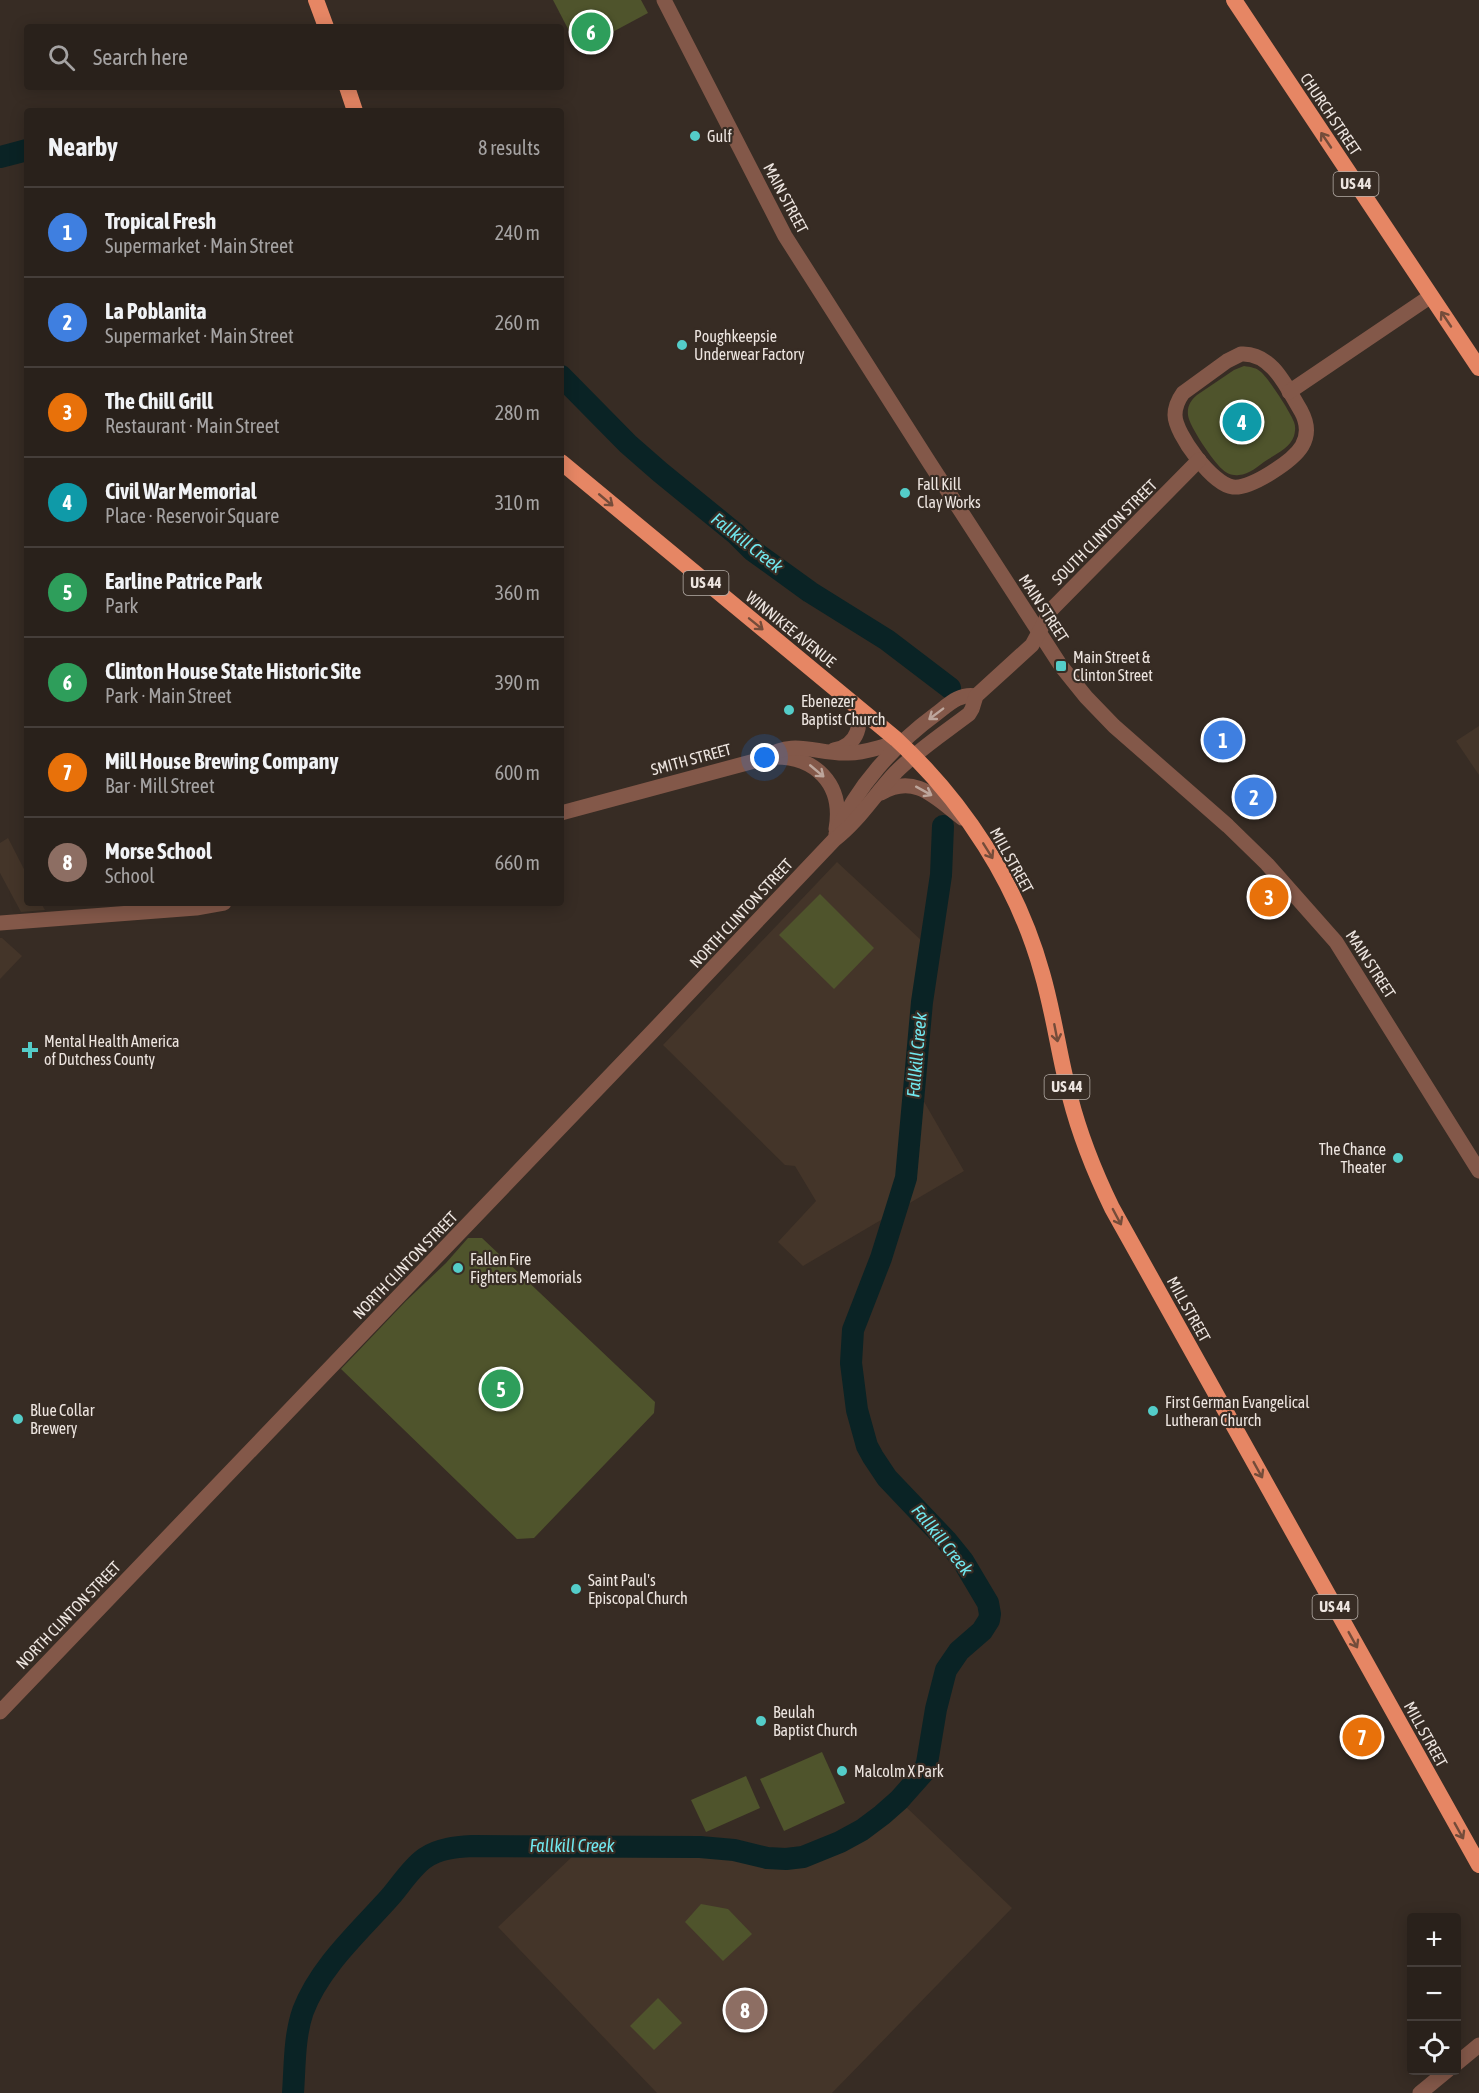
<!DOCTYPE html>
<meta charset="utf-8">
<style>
body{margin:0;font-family:"Asap Condensed",sans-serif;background:#312924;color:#f1f3f6}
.controls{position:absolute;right:18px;bottom:18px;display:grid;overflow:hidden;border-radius:6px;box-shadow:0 3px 15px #0003}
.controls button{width:54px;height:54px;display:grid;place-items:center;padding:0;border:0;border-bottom:2px solid #453e3a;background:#29211b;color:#f1f3f6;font:30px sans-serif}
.you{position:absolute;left:765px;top:758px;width:21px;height:21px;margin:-15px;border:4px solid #fff;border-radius:50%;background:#1a73e8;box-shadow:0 0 0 9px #1a73e833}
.badge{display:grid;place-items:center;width:39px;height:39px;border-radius:50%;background:#db2777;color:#fff;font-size:20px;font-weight:700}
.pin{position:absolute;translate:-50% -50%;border:3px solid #fff;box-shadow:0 2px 6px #0006}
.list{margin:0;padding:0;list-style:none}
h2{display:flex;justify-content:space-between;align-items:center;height:78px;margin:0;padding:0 24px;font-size:26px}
h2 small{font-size:20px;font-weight:400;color:#a5a3a3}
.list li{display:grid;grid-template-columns:39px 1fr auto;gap:18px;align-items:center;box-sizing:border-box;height:90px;padding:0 24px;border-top:2px solid #453e3a}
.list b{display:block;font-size:22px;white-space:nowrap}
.list p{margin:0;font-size:20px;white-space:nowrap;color:#a5a3a3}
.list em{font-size:20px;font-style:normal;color:#a5a3a3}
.icon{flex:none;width:33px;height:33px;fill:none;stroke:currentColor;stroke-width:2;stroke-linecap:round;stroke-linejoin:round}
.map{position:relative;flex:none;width:1479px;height:2093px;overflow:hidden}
.search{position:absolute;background:#29211b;box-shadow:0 3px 15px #0003;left:24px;top:24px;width:540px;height:66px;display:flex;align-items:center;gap:15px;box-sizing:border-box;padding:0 21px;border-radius:6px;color:#a5a3a3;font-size:22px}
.panel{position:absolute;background:#29211b;box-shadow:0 3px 15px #0003;left:24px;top:108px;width:540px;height:798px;border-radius:6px}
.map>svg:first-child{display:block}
.built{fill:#443529}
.green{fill:#4f542c}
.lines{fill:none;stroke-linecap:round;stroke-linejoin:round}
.river{stroke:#0a2325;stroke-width:22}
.tertiary{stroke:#835849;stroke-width:15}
.trunk{stroke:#e68664;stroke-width:16}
.oneway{stroke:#744c3a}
.oneway2{stroke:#bda69c}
.poi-dot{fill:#54cdc9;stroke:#372c24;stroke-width:2}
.labels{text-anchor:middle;stroke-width:4.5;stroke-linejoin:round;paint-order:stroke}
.shield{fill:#372c24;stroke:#b6aea8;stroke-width:1.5}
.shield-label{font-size:15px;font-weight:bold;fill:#ede5e0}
.street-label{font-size:16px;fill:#ede5e0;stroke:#372c24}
.poi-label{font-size:16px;fill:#ede5e0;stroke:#372c24;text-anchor:start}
.water-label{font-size:18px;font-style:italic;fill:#71e8ef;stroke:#372c24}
</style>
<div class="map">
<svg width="1479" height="2093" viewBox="0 0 1479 2093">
<rect width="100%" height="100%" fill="#372c24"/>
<g class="built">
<path d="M 1479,726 L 1479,775 L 1456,741 Z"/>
<path d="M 8,838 L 27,875 L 27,903 L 41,903 L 45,910 L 21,912 L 0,873 L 0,843 Z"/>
<path d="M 837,862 L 922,941 L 910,1085 L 919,1093 L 964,1171 L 803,1266 L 778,1242 L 816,1201 L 795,1166 L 785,1165 L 663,1045 Z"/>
<path d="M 0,938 L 2,938 L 22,956 L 0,979 Z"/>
<path d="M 905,1806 L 1012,1908 L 832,2093 L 657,2093 L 498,1927 L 575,1854 L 701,1852 L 766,1863 L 785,1865 L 803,1863 L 843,1848 L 866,1835 Z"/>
</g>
<g class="green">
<path d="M 553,0 L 641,0 L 648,13 L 579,50 Z"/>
<path d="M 1244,366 C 1251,367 1257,368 1261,372 C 1269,379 1291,413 1294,422 C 1296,427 1295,432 1294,436 C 1290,448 1276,454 1267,460 C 1259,465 1249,475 1239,475 C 1232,476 1226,473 1222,469 C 1213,461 1189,426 1188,415 C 1187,406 1191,400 1197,395 L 1234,370 Z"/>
<path d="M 820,894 L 874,948 L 834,989 L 779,935 Z"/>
<path d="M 468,1238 L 482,1238 L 655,1402 L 654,1413 L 534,1538 L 517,1539 L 341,1369 L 406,1301 L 446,1263 Z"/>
<path d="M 822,1752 L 845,1803 L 784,1831 L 760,1779 Z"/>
<path d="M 746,1776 L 760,1808 L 706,1832 L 691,1800 Z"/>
<path d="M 701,1904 L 728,1909 L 752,1934 L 723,1961 L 685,1922 Z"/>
<path d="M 658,1998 L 682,2023 L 654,2050 L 630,2026 Z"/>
</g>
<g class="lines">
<g class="river">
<path d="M 0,157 L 27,150"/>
<path d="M 561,376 L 628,444 L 660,472 L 736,534 L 752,550 L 810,592 L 887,640 L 950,688"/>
<path d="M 293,2093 C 295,2066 294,2037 303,2011 C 320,1966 360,1931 391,1896 C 402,1883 412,1867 425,1858 C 439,1848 457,1847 473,1846 L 700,1847 L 734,1850 L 767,1858 L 786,1859 L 803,1857 L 840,1842 L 862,1830 L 882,1815 L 899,1800 L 923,1773 L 927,1763 L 936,1709 L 946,1670 L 959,1651 L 982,1631 L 989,1620 L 990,1614 L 988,1603 L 963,1561 L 946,1540 L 887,1478 L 873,1457 L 867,1446 L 857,1410 L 851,1363 L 853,1330 L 881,1258 L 906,1178 L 922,1002 L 941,875 L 943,826"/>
</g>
<g class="tertiary">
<path d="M 664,0 L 785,236 L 929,462 L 1061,666 L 1086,697 L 1114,726 L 1228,826 L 1267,864 L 1336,942 L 1479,1171"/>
<path d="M 1241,354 C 1272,352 1287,388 1301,411 C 1307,422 1309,434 1302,446 C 1293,461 1251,489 1233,487 C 1213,485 1175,434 1175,415 C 1175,407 1178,400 1183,393 L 1227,361 Z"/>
<path d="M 1289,392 L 1431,296"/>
<path d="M 834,750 C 858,746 865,722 853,703"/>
<path d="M 771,757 C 815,755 844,784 836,829"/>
<path d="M 881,793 C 915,773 936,798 962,818"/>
<path d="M 561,813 L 762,759 C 795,737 816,755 849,753 C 867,753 883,745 900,743"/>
<path d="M 836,834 C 856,787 895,744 936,714 C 948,705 959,693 976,696"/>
<path d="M 0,923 L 196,908 L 224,903"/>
<path d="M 0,1712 L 652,1032 L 834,840 C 859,821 875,794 896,772 C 918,750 944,733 969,714 L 972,709 L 976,696 L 1032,645 L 1051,610 L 1199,460"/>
<path d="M 1456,2064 L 1479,2045"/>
<path d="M 1420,2093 L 1448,2070"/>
</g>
<g class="trunk">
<path d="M 316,0 L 326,27"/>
<path d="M 1234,0 L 1479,368"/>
<path d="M 347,87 L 355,111"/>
<path d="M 561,462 L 896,739 C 964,802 1017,883 1042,973 C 1054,1014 1059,1056 1070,1097 C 1080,1136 1095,1173 1112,1208 L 1479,1865"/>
</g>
</g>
<defs><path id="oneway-shaft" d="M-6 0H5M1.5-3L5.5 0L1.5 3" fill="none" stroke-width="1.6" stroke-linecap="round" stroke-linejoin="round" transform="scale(1.5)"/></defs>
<g class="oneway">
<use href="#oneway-shaft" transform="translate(1326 140) rotate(-124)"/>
<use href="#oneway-shaft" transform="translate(1446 319) rotate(-124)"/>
<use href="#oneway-shaft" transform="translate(606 500) rotate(40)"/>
<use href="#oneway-shaft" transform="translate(756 624) rotate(39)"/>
<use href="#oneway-shaft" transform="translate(988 851) rotate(58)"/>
<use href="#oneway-shaft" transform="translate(1056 1033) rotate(79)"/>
<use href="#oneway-shaft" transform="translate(1117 1217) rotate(62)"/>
<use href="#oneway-shaft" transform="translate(1258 1470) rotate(61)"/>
<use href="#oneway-shaft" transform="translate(1353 1640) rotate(61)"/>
<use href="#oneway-shaft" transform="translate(1459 1831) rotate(61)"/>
</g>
<g class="oneway2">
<use href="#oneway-shaft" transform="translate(936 714) rotate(143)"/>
<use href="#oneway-shaft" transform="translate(817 771) rotate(40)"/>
<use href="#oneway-shaft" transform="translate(924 791) rotate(29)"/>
</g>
<g class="poi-dot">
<circle cx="695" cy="136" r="6"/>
<circle cx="682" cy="345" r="6"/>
<circle cx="905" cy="493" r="6"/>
<rect x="1055" y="660" width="12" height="12" rx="3"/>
<circle cx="789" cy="710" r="6"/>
<path d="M27 1041h6v6h6v6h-6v6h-6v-6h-6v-6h6z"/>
<circle cx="1398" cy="1158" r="6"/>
<circle cx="458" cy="1268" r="6"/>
<circle cx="1153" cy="1411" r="6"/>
<circle cx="18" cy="1419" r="6"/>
<circle cx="576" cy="1589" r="6"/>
<circle cx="761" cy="1721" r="6"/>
<circle cx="842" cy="1771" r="6"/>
</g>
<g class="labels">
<g class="shield">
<rect x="1333.5" y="172" width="45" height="24" rx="4.5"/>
<rect x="683.5" y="571" width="45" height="24" rx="4.5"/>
<rect x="1044.5" y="1075" width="45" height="24" rx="4.5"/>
<rect x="1312.5" y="1595" width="45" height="24" rx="4.5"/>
</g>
<g class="shield-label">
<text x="1356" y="189">US 44</text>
<text x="706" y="588">US 44</text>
<text x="1067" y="1092">US 44</text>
<text x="1335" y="1612">US 44</text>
</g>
<g class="street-label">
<text transform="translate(1331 114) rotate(56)" y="6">CHURCH STREET</text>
<text transform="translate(786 198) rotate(62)" y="6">MAIN STREET</text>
<text transform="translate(1104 532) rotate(-45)" y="6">SOUTH CLINTON STREET</text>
<text transform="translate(1044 608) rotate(57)" y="6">MAIN STREET</text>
<text transform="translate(791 629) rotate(39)" y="6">WINNIKEE AVENUE</text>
<text transform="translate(691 759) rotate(-15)" y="6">SMITH STREET</text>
<text transform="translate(1012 860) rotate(61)" y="6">MILL STREET</text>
<text transform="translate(741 913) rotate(-47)" y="6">NORTH CLINTON STREET</text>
<text transform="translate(1371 964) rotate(57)" y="6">MAIN STREET</text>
<text transform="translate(405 1265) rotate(-46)" y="6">NORTH CLINTON STREET</text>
<text transform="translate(1189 1309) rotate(61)" y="6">MILL STREET</text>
<text transform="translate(68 1615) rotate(-46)" y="6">NORTH CLINTON STREET</text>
<text transform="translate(1426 1734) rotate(61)" y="6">MILL STREET</text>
</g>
<g class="poi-label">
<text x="707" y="142">Gulf</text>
<text x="694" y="342">Poughkeepsie<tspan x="694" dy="18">Underwear Factory</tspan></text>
<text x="917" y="490">Fall Kill<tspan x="917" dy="18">Clay Works</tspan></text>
<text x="1073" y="663">Main Street &amp;<tspan x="1073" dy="18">Clinton Street</tspan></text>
<text x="801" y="707">Ebenezer<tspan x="801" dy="18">Baptist Church</tspan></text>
<text x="44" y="1047">Mental Health America<tspan x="44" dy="18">of Dutchess County</tspan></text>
<text x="1386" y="1155" text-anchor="end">The Chance<tspan x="1386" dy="18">Theater</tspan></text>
<text x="470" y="1265">Fallen Fire<tspan x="470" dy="18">Fighters Memorials</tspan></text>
<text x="1165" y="1408">First German Evangelical<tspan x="1165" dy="18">Lutheran Church</tspan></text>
<text x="30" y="1416">Blue Collar<tspan x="30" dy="18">Brewery</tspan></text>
<text x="588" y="1586">Saint Paul's<tspan x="588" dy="18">Episcopal Church</tspan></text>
<text x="773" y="1718">Beulah<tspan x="773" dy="18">Baptist Church</tspan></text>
<text x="854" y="1777">Malcolm X Park</text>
</g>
<g class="water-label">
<text transform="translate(747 543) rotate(38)" y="6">Fallkill Creek</text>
<text transform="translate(917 1055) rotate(-85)" y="6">Fallkill Creek</text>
<text transform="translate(942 1540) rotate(51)" y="6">Fallkill Creek</text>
<text x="572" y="1852">Fallkill Creek</text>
</g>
</g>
</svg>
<div class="controls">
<button>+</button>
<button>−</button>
<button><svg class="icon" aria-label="locate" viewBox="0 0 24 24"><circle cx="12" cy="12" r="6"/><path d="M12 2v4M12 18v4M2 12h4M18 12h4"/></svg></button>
</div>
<div class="you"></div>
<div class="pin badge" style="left:1223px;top:740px;background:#3f7fe0">1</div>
<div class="pin badge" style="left:1254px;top:797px;background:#3f7fe0">2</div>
<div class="pin badge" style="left:1269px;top:897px;background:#e8710a">3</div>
<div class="pin badge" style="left:1242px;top:422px;background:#0f9aa8">4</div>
<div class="pin badge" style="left:501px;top:1389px;background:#2e9e5b">5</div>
<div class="pin badge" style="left:591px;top:32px;background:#2e9e5b">6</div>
<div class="pin badge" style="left:1362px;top:1737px;background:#e8710a">7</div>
<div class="pin badge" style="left:745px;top:2010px;background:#8d6e63">8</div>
<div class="search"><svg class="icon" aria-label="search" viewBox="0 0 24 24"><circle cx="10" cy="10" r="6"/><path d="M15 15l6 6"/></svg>Search here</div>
<section class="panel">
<h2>Nearby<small>8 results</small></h2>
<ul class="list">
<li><span class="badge" style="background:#3f7fe0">1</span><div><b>Tropical Fresh</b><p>Supermarket · Main Street</p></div><em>240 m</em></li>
<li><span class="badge" style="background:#3f7fe0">2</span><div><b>La Poblanita</b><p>Supermarket · Main Street</p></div><em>260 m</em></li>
<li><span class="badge" style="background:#e8710a">3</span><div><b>The Chill Grill</b><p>Restaurant · Main Street</p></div><em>280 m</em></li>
<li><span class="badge" style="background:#0f9aa8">4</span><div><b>Civil War Memorial</b><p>Place · Reservoir Square</p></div><em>310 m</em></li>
<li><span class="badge" style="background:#2e9e5b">5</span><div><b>Earline Patrice Park</b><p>Park</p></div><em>360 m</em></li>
<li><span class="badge" style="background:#2e9e5b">6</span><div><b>Clinton House State Historic Site</b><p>Park · Main Street</p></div><em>390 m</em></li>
<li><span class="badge" style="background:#e8710a">7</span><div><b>Mill House Brewing Company</b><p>Bar · Mill Street</p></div><em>600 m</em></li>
<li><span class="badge" style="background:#8d6e63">8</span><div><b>Morse School</b><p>School</p></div><em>660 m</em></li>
</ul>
</section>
</div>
